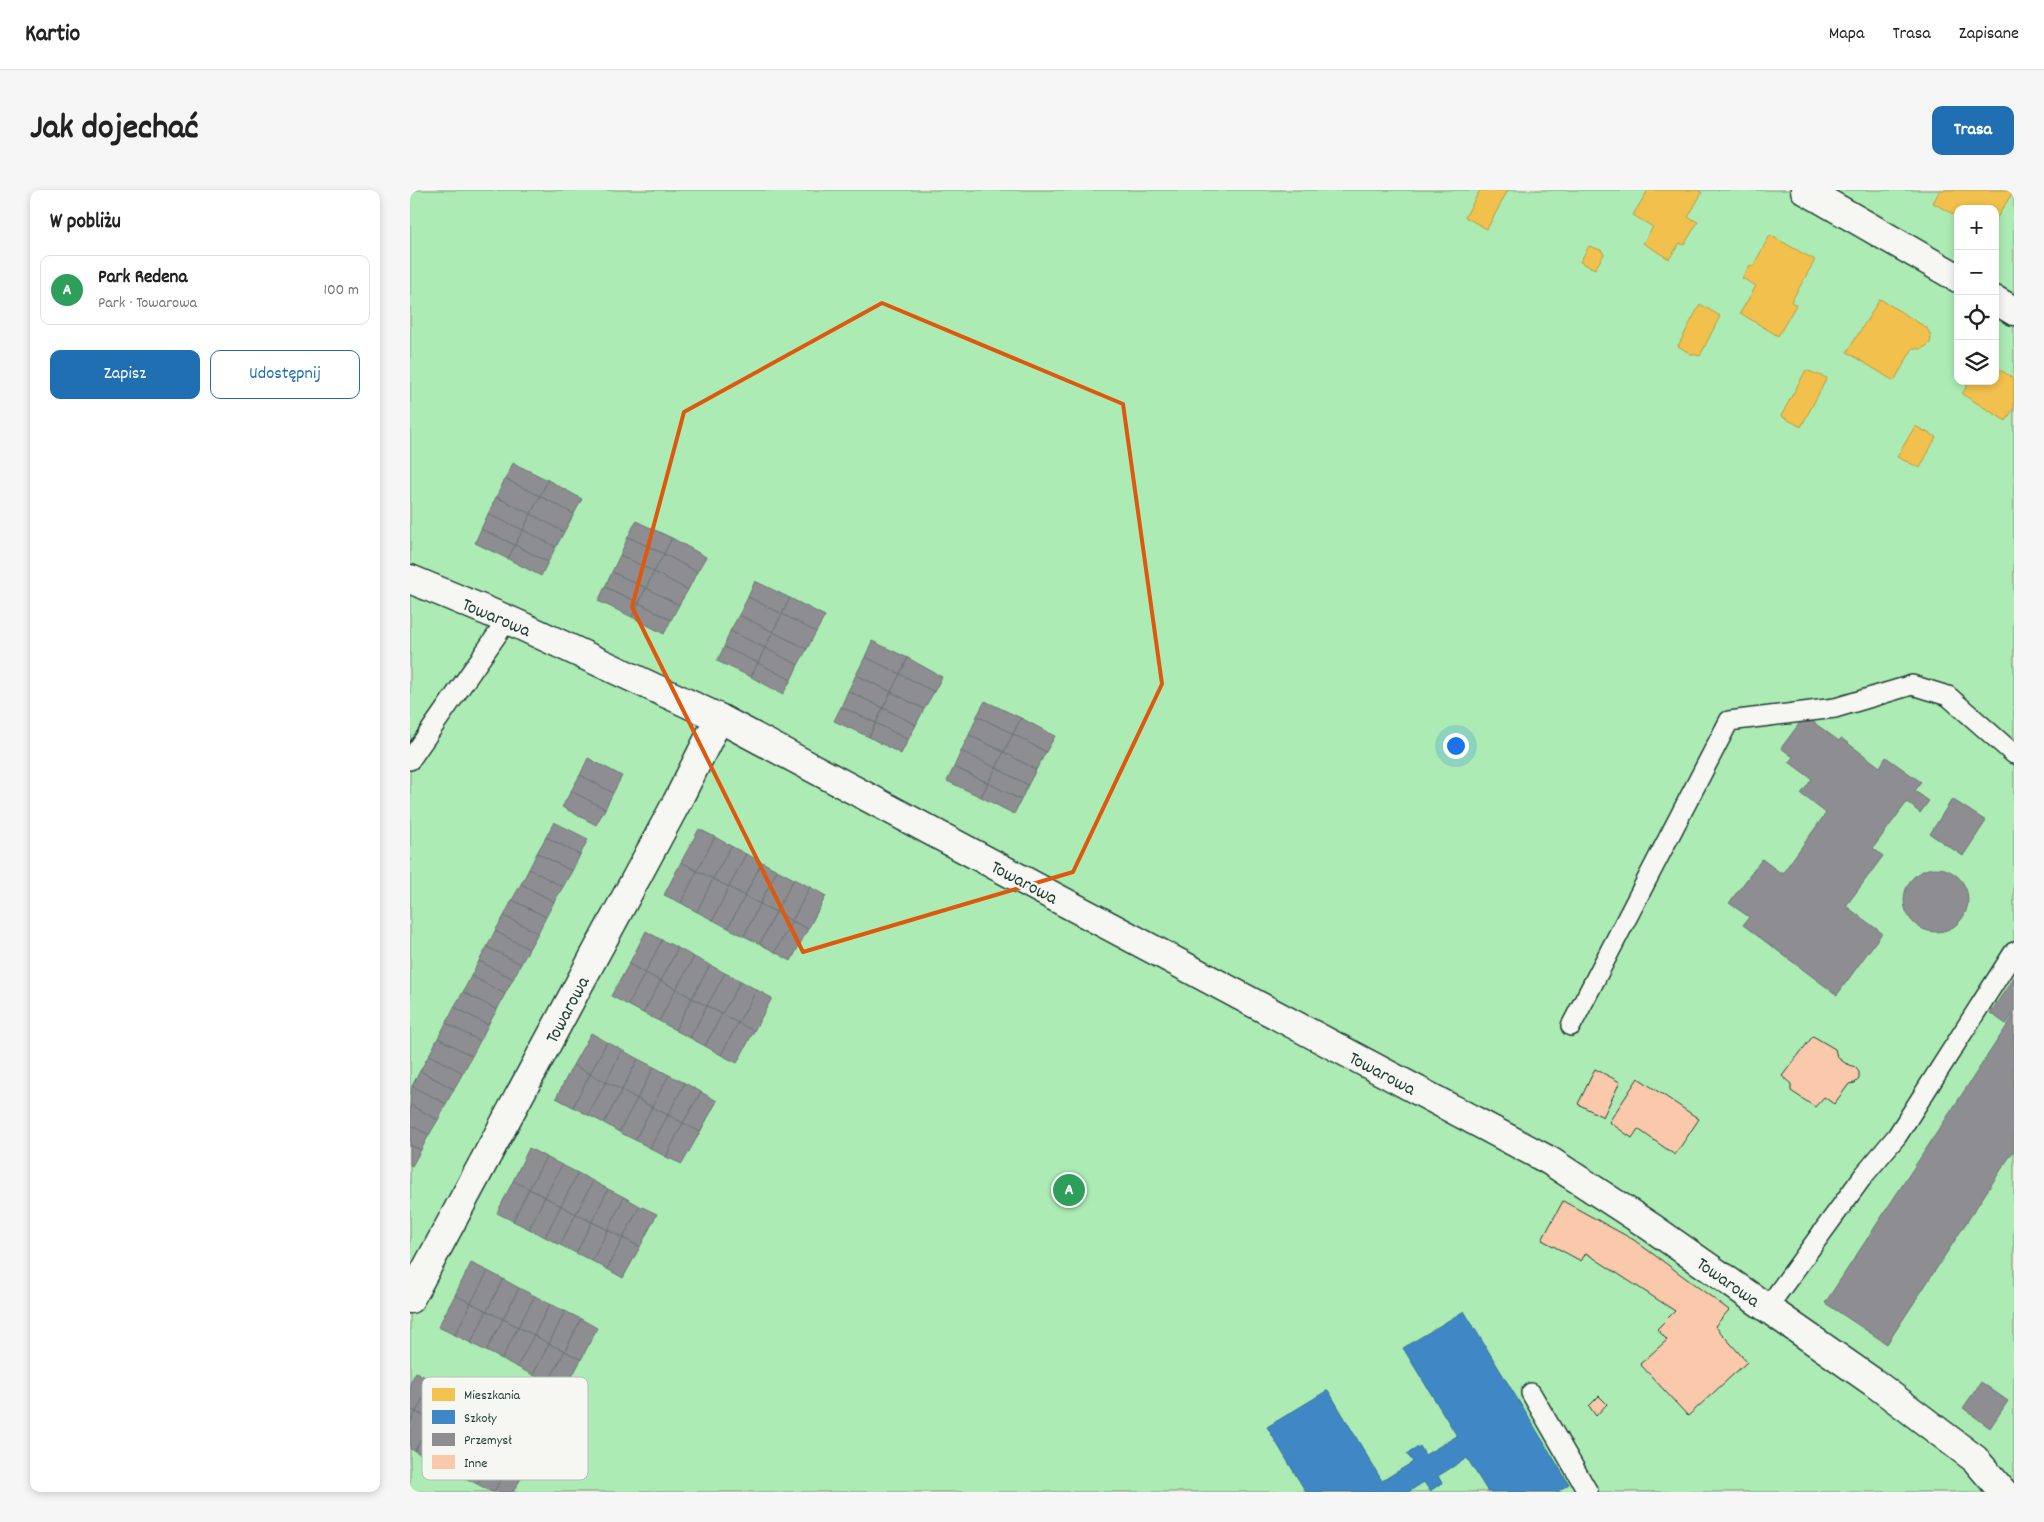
<!DOCTYPE html>
<html lang="pl">
<meta charset="utf-8">
<style>
body{margin:0;font-family:Dekko,sans-serif;background:#f6f6f6;color:#222}
.controls{position:absolute;right:15px;top:15px;display:grid;overflow:hidden;border-radius:10px;box-shadow:0 2px 8px #0003}
.controls button{width:45px;height:45px;display:grid;place-items:center;padding:0;border:0;border-bottom:1px solid #e0e0e0;background:#fff;color:#222;font:25px sans-serif}
.you{position:absolute;left:1045px;top:555px;width:18px;height:18px;margin:-12px;border:4px solid #fff;border-radius:50%;background:#1a73e8;box-shadow:0 0 0 8px #1a73e833}
.badge{display:grid;place-items:center;width:32px;height:32px;border-radius:50%;background:#1f6fb2;color:#fff;font-size:16px;font-weight:700}
.pin{position:absolute;translate:-50% -50%;border:2px solid #fff;box-shadow:0 1px 5px #0006}
.list{margin:0;padding:0;list-style:none}
h2{display:flex;justify-content:space-between;align-items:center;height:65px;margin:0;padding:0 20px;font-size:21px}
h2 small{font-size:16px;font-weight:400;color:#767676}
.list li{display:grid;grid-template-columns:32px 1fr auto;gap:15px;align-items:center;box-sizing:border-box;height:70px;margin:0 10px 10px;padding:0 10px;border:1px solid #e0e0e0;border-radius:10px}
.list b{display:block;font-size:19px;white-space:nowrap}
.list p{margin:0;font-size:16px;white-space:nowrap;color:#767676}
.list em{font-size:16px;font-style:normal;color:#767676}
.actions{display:flex;gap:10px;padding:15px 20px}
.actions a{flex:1;padding:11px 0;border:1px solid #1f6fb2;border-radius:10px;text-align:center;font-size:18px;color:#1f6fb2}
.actions .main{background:#1f6fb2;color:#fff}
.icon{flex:none;width:28px;height:28px;fill:none;stroke:currentColor;stroke-width:2;stroke-linecap:round;stroke-linejoin:round}
.map{position:relative;flex:none;width:1604px;height:1302px;overflow:hidden;border-radius:10px}
header{display:flex;align-items:center;gap:30px;box-sizing:border-box;height:70px;padding:0 25px;background:#fff;border-bottom:1px solid #e0e0e0}
header strong{font-size:24px}
nav{display:flex;gap:28px;margin-inline-start:auto;font-size:18px}
.intro{display:flex;align-items:center;justify-content:space-between;box-sizing:border-box;height:120px;padding:0 30px}
h1{margin:0;font-size:35px}
.button{padding:12px 22px;border-radius:10px;background:#1f6fb2;color:#fff;font-size:18px;font-weight:700}
main{display:flex;gap:30px;padding:0 30px}
aside{flex:1;background:#fff;border-radius:10px;box-shadow:0 2px 8px #0003}
.map>svg:first-child{display:block}
.green{fill:#acecb4;stroke:#669474;fill-rule:evenodd}
.homes{fill:#f2c14e;stroke:#b39946}
.schools{fill:#3f88c5;stroke:#35729a}
.industry{fill:#8d8d92;stroke:#6c7576}
.building{fill:#fac8aa;stroke:#1f3d34}
.lines{fill:none;stroke-linecap:round;stroke-linejoin:round}
.service-casing{stroke:#1f3d34;stroke-width:22}
.minor-casing{stroke:#1f3d34;stroke-width:31}
.service{stroke:#f6f6f2;stroke-width:19}
.minor{stroke:#f6f6f2;stroke-width:28}
.marked{fill:none;stroke:#de580e;stroke-width:4;stroke-linejoin:round}
.labels{text-anchor:middle;stroke-width:5;stroke-linejoin:round;paint-order:stroke}
.street-label{font-size:19px;fill:#1f3d34;stroke:#f6f6f2}
.key{fill:#f6f6f2;stroke:#b6beb9;stroke-width:1}
.key-label{font-size:14px;fill:#1f3d34}
</style>
<header>
<strong>Kartio</strong>
<nav><a>Mapa</a><a>Trasa</a><a>Zapisane</a></nav>
</header>
<div class="intro"><h1>Jak dojechać</h1><a class="button">Trasa</a></div>
<main>
<aside>
<h2>W pobliżu<small></small></h2>
<ul class="list">
<li><span class="badge" style="background:#2e9e5b">A</span><div><b>Park Redena</b><p>Park · Towarowa</p></div><em>100 m</em></li>
</ul>
<div class="actions"><a class="main">Zapisz</a><a>Udostępnij</a></div>
</aside>
<div class="map">
<svg width="1604" height="1302" viewBox="0 0 1604 1302">
<rect width="100%" height="100%" fill="#f7e8dc"/>
<filter id="ink" filterUnits="userSpaceOnUse"><feTurbulence type="fractalNoise" baseFrequency=".02" numOctaves="2"/><feDisplacementMap in="SourceGraphic" scale="10" xChannelSelector="R" yChannelSelector="G"/><feConvolveMatrix kernelMatrix="1 2 1 2 8 2 1 2 1" color-interpolation-filters="sRGB"/></filter>
<g filter="url(#ink)">
<path class="green" d="M 0,0 L 1604,0 L 1604,1302 L 0,1302 ZM 1548,19 L 1585,19 L 1585,191 L 1548,191 Z"/>
<g class="homes">
<path d="M 1070,0 L 1098,0 L 1077,39 L 1055,27 Z"/>
<path d="M 1238,0 L 1288,0 L 1292,3 L 1278,27 L 1288,32 L 1274,55 L 1270,53 L 1259,69 L 1233,53 L 1243,37 L 1223,25 Z"/>
<path d="M 1530,0 L 1604,0 L 1585,31 L 1585,19 L 1548,19 L 1548,27 L 1523,13 Z"/>
<path d="M 1360,45 L 1405,70 L 1381,112 L 1386,115 L 1368,146 L 1330,123 L 1346,96 L 1332,88 L 1340,75 L 1343,76 Z"/>
<path d="M 1179,56 L 1191,60 L 1194,64 L 1185,79 L 1170,72 Z"/>
<path d="M 1470,109 L 1517,138 L 1521,147 L 1520,153 L 1515,157 L 1510,159 L 1503,158 L 1484,191 L 1437,162 Z"/>
<path d="M 1290,114 L 1310,126 L 1290,166 L 1281,164 L 1268,156 Z"/>
<path d="M 1585,177 L 1604,188 L 1604,218 L 1596,231 L 1552,204 L 1560,191 L 1585,191 Z"/>
<path d="M 1396,180 L 1417,188 L 1391,237 L 1371,226 Z"/>
<path d="M 1505,236 L 1526,247 L 1510,278 L 1487,267 Z"/>
</g>
<path class="schools" d="M 1054,1121 L 1159,1294 L 1147,1302 L 1078,1302 L 1057,1268 L 1028,1286 L 1032,1293 L 1020,1301 L 1014,1292 L 998,1302 L 896,1302 L 857,1237 L 918,1200 L 972,1291 L 1003,1272 L 997,1264 L 1010,1256 L 1015,1265 L 1047,1246 L 993,1158 Z"/>
<g class="industry">
<path d="M 103,273 L 138,290 L 130,306 L 95,289 Z"/>
<path d="M 95,289 L 130,306 L 121,324 L 86,307 Z"/>
<path d="M 138,290 L 172,309 L 164,324 L 130,306 Z"/>
<path d="M 130,306 L 164,324 L 154,342 L 121,324 Z"/>
<path d="M 86,307 L 121,324 L 113,340 L 78,324 Z"/>
<path d="M 78,324 L 113,340 L 105,355 L 71,339 Z"/>
<path d="M 121,324 L 154,342 L 146,357 L 113,340 Z"/>
<path d="M 226,331 L 262,348 L 254,364 L 218,347 Z"/>
<path d="M 71,339 L 105,355 L 98,369 L 65,353 Z"/>
<path d="M 113,340 L 146,357 L 138,372 L 105,355 Z"/>
<path d="M 218,347 L 254,364 L 244,382 L 210,365 Z"/>
<path d="M 262,348 L 296,367 L 287,382 L 254,364 Z"/>
<path d="M 105,355 L 138,372 L 131,386 L 98,369 Z"/>
<path d="M 254,364 L 287,382 L 278,400 L 244,382 Z"/>
<path d="M 210,365 L 244,382 L 236,398 L 202,382 Z"/>
<path d="M 202,382 L 236,398 L 229,413 L 195,397 Z"/>
<path d="M 244,382 L 278,400 L 269,415 L 236,398 Z"/>
<path d="M 345,391 L 380,408 L 372,424 L 338,407 Z"/>
<path d="M 195,397 L 229,413 L 222,427 L 188,411 Z"/>
<path d="M 236,398 L 269,415 L 261,430 L 229,413 Z"/>
<path d="M 338,407 L 372,424 L 363,442 L 329,425 Z"/>
<path d="M 380,408 L 415,426 L 406,442 L 372,424 Z"/>
<path d="M 229,413 L 261,430 L 254,444 L 222,427 Z"/>
<path d="M 372,424 L 406,442 L 397,459 L 363,442 Z"/>
<path d="M 329,425 L 363,442 L 355,458 L 320,441 Z"/>
<path d="M 320,441 L 355,458 L 348,473 L 314,457 Z"/>
<path d="M 363,442 L 397,459 L 388,475 L 355,458 Z"/>
<path d="M 462,451 L 498,468 L 490,484 L 455,467 Z"/>
<path d="M 314,457 L 348,473 L 341,487 L 307,471 Z"/>
<path d="M 355,458 L 388,475 L 381,490 L 348,473 Z"/>
<path d="M 455,467 L 490,484 L 481,502 L 446,485 Z"/>
<path d="M 498,468 L 532,487 L 524,502 L 490,484 Z"/>
<path d="M 348,473 L 381,490 L 373,504 L 341,487 Z"/>
<path d="M 490,484 L 524,502 L 514,519 L 481,502 Z"/>
<path d="M 446,485 L 481,502 L 473,518 L 438,501 Z"/>
<path d="M 438,501 L 473,518 L 466,533 L 431,517 Z"/>
<path d="M 481,502 L 514,519 L 506,535 L 473,518 Z"/>
<path d="M 575,511 L 611,528 L 603,544 L 567,526 Z"/>
<path d="M 431,517 L 466,533 L 459,547 L 424,531 Z"/>
<path d="M 473,518 L 506,535 L 498,550 L 466,533 Z"/>
<path d="M 567,526 L 603,544 L 594,562 L 559,545 Z"/>
<path d="M 1395,526 L 1429,551 L 1431,548 L 1470,577 L 1476,567 L 1511,592 L 1505,601 L 1519,611 L 1510,623 L 1497,612 L 1463,658 L 1473,666 L 1436,716 L 1472,743 L 1427,805 L 1333,735 L 1339,727 L 1319,713 L 1352,669 L 1372,684 L 1416,623 L 1391,604 L 1402,589 L 1379,572 L 1383,567 L 1371,558 Z"/>
<path d="M 611,528 L 645,546 L 636,562 L 603,544 Z"/>
<path d="M 466,533 L 498,550 L 491,564 L 459,547 Z"/>
<path d="M 603,544 L 636,562 L 626,580 L 594,562 Z"/>
<path d="M 559,545 L 594,562 L 586,578 L 551,561 Z"/>
<path d="M 551,561 L 586,578 L 578,593 L 544,577 Z"/>
<path d="M 594,562 L 626,580 L 618,595 L 586,578 Z"/>
<path d="M 178,568 L 212,586 L 203,603 L 170,585 Z"/>
<path d="M 544,577 L 578,593 L 571,607 L 537,591 Z"/>
<path d="M 586,578 L 618,595 L 611,610 L 578,593 Z"/>
<path d="M 170,585 L 203,603 L 195,619 L 161,601 Z"/>
<path d="M 578,593 L 611,610 L 604,624 L 571,607 Z"/>
<path d="M 161,601 L 195,619 L 186,635 L 152,617 Z"/>
<path d="M 1542,609 L 1576,631 L 1553,666 L 1520,644 Z"/>
<path d="M 144,632 L 178,649 L 170,665 L 136,647 Z"/>
<path d="M 289,639 L 305,647 L 287,681 L 271,672 Z"/>
<path d="M 136,647 L 170,665 L 162,681 L 127,663 Z"/>
<path d="M 305,647 L 321,656 L 303,689 L 287,681 Z"/>
<path d="M 321,656 L 336,664 L 319,697 L 303,689 Z"/>
<path d="M 127,663 L 162,681 L 153,697 L 119,679 Z"/>
<path d="M 336,664 L 352,672 L 335,706 L 319,697 Z"/>
<path d="M 271,672 L 287,681 L 271,713 L 254,705 Z"/>
<path d="M 352,672 L 367,680 L 350,714 L 335,706 Z"/>
<circle cx="1526" cy="710" r="32"/>
<path d="M 119,679 L 153,697 L 144,712 L 111,694 Z"/>
<path d="M 367,680 L 384,689 L 366,722 L 350,714 Z"/>
<path d="M 287,681 L 303,689 L 287,722 L 271,713 Z"/>
<path d="M 303,689 L 319,697 L 303,730 L 287,722 Z"/>
<path d="M 384,689 L 400,697 L 382,731 L 366,722 Z"/>
<path d="M 111,694 L 144,712 L 136,727 L 102,710 Z"/>
<path d="M 319,697 L 335,706 L 318,738 L 303,730 Z"/>
<path d="M 400,697 L 416,706 L 398,739 L 382,731 Z"/>
<path d="M 335,706 L 350,714 L 334,746 L 318,738 Z"/>
<path d="M 102,710 L 136,727 L 128,743 L 94,726 Z"/>
<path d="M 350,714 L 366,722 L 350,754 L 334,746 Z"/>
<path d="M 366,722 L 382,731 L 365,762 L 350,754 Z"/>
<path d="M 94,726 L 128,743 L 119,759 L 85,741 Z"/>
<path d="M 382,731 L 398,739 L 381,771 L 365,762 Z"/>
<path d="M 85,741 L 119,759 L 111,774 L 77,757 Z"/>
<path d="M 236,741 L 252,750 L 235,783 L 219,774 Z"/>
<path d="M 252,750 L 268,758 L 251,791 L 235,783 Z"/>
<path d="M 77,757 L 111,774 L 103,789 L 69,771 Z"/>
<path d="M 268,758 L 284,767 L 266,799 L 251,791 Z"/>
<path d="M 284,767 L 300,775 L 282,808 L 266,799 Z"/>
<path d="M 69,771 L 103,789 L 95,804 L 61,786 Z"/>
<path d="M 219,774 L 235,783 L 218,815 L 201,806 Z"/>
<path d="M 300,775 L 315,783 L 297,816 L 282,808 Z"/>
<path d="M 235,783 L 251,791 L 233,823 L 218,815 Z"/>
<path d="M 315,783 L 331,791 L 312,824 L 297,816 Z"/>
<path d="M 61,786 L 95,804 L 87,820 L 53,802 Z"/>
<path d="M 1604,787 L 1604,823 L 1596,834 L 1580,823 Z"/>
<path d="M 251,791 L 266,799 L 249,831 L 233,823 Z"/>
<path d="M 331,791 L 347,800 L 328,833 L 312,824 Z"/>
<path d="M 266,799 L 282,808 L 265,840 L 249,831 Z"/>
<path d="M 347,800 L 362,808 L 344,841 L 328,833 Z"/>
<path d="M 53,802 L 87,820 L 78,835 L 44,817 Z"/>
<path d="M 282,808 L 297,816 L 280,848 L 265,840 Z"/>
<path d="M 297,816 L 312,824 L 295,856 L 280,848 Z"/>
<path d="M 44,817 L 78,835 L 70,851 L 36,833 Z"/>
<path d="M 312,824 L 328,833 L 311,865 L 295,856 Z"/>
<path d="M 1604,825 L 1604,960 L 1477,1154 L 1415,1113 Z"/>
<path d="M 36,833 L 70,851 L 62,866 L 28,848 Z"/>
<path d="M 328,833 L 344,841 L 327,873 L 311,865 Z"/>
<path d="M 181,843 L 197,852 L 180,884 L 163,875 Z"/>
<path d="M 28,848 L 62,866 L 53,883 L 19,865 Z"/>
<path d="M 197,852 L 212,860 L 196,892 L 180,884 Z"/>
<path d="M 212,860 L 228,869 L 212,900 L 196,892 Z"/>
<path d="M 19,865 L 53,883 L 44,899 L 10,881 Z"/>
<path d="M 228,869 L 244,877 L 227,909 L 212,900 Z"/>
<path d="M 163,875 L 180,884 L 163,917 L 146,908 Z"/>
<path d="M 244,877 L 259,885 L 242,917 L 227,909 Z"/>
<path d="M 10,881 L 44,899 L 36,914 L 2,896 Z"/>
<path d="M 180,884 L 196,892 L 178,925 L 163,917 Z"/>
<path d="M 259,885 L 275,893 L 258,925 L 242,917 Z"/>
<path d="M 196,892 L 212,900 L 194,933 L 178,925 Z"/>
<path d="M 275,893 L 291,902 L 273,933 L 258,925 Z"/>
<path d="M 2,896 L 36,914 L 28,930 L 0,915 Z"/>
<path d="M 212,900 L 227,909 L 209,942 L 194,933 Z"/>
<path d="M 291,902 L 307,911 L 290,942 L 273,933 Z"/>
<path d="M 227,909 L 242,917 L 225,950 L 209,942 Z"/>
<path d="M 0,915 L 28,930 L 19,945 L 0,935 Z"/>
<path d="M 242,917 L 258,925 L 240,958 L 225,950 Z"/>
<path d="M 258,925 L 273,933 L 256,967 L 240,958 Z"/>
<path d="M 273,933 L 290,942 L 272,974 L 256,967 Z"/>
<path d="M 0,935 L 19,945 L 11,960 L 0,955 Z"/>
<path d="M 0,955 L 11,960 L 2,976 L 0,975 Z"/>
<path d="M 119,958 L 136,967 L 119,999 L 103,991 Z"/>
<path d="M 136,967 L 152,975 L 135,1007 L 119,999 Z"/>
<path d="M 152,975 L 168,983 L 151,1016 L 135,1007 Z"/>
<path d="M 168,983 L 183,991 L 166,1024 L 151,1016 Z"/>
<path d="M 103,991 L 119,999 L 103,1031 L 87,1023 Z"/>
<path d="M 183,991 L 198,999 L 182,1032 L 166,1024 Z"/>
<path d="M 119,999 L 135,1007 L 119,1039 L 103,1031 Z"/>
<path d="M 198,999 L 214,1007 L 198,1040 L 182,1032 Z"/>
<path d="M 135,1007 L 151,1016 L 135,1047 L 119,1039 Z"/>
<path d="M 214,1007 L 230,1016 L 213,1048 L 198,1040 Z"/>
<path d="M 151,1016 L 166,1024 L 150,1055 L 135,1047 Z"/>
<path d="M 230,1016 L 247,1024 L 230,1057 L 213,1048 Z"/>
<path d="M 166,1024 L 182,1032 L 166,1063 L 150,1055 Z"/>
<path d="M 182,1032 L 198,1040 L 182,1071 L 166,1063 Z"/>
<path d="M 198,1040 L 213,1048 L 197,1079 L 182,1071 Z"/>
<path d="M 213,1048 L 230,1057 L 213,1088 L 197,1079 Z"/>
<path d="M 61,1073 L 78,1081 L 61,1113 L 45,1105 Z"/>
<path d="M 78,1081 L 93,1089 L 77,1121 L 61,1113 Z"/>
<path d="M 93,1089 L 109,1098 L 93,1129 L 77,1121 Z"/>
<path d="M 109,1098 L 125,1106 L 108,1137 L 93,1129 Z"/>
<path d="M 45,1105 L 61,1113 L 45,1145 L 28,1137 Z"/>
<path d="M 125,1106 L 140,1114 L 124,1145 L 108,1137 Z"/>
<path d="M 61,1113 L 77,1121 L 61,1153 L 45,1145 Z"/>
<path d="M 140,1114 L 155,1121 L 139,1154 L 124,1145 Z"/>
<path d="M 77,1121 L 93,1129 L 76,1161 L 61,1153 Z"/>
<path d="M 155,1121 L 171,1129 L 155,1161 L 139,1154 Z"/>
<path d="M 93,1129 L 108,1137 L 92,1169 L 76,1161 Z"/>
<path d="M 171,1129 L 187,1138 L 171,1170 L 155,1161 Z"/>
<path d="M 108,1137 L 124,1145 L 107,1177 L 92,1169 Z"/>
<path d="M 124,1145 L 139,1154 L 123,1185 L 107,1177 Z"/>
<path d="M 139,1154 L 155,1161 L 138,1193 L 123,1185 Z"/>
<path d="M 155,1161 L 171,1170 L 154,1201 L 138,1193 Z"/>
<path d="M 6,1182 L 22,1191 L 6,1222 L 0,1219 L 0,1193 Z"/>
<path d="M 22,1191 L 37,1199 L 21,1230 L 6,1222 Z"/>
<path d="M 1571,1192 L 1598,1211 L 1580,1238 L 1553,1218 Z"/>
<path d="M 0,1219 L 6,1222 L 0,1233 Z"/>
<path d="M 6,1222 L 21,1230 L 5,1261 L 0,1259 L 0,1233 Z"/>
<path d="M 21,1230 L 37,1238 L 20,1270 L 5,1261 Z"/>
<path d="M 68,1254 L 83,1263 L 67,1294 L 51,1286 Z"/>
<path d="M 83,1263 L 100,1271 L 84,1302 L 82,1302 L 67,1294 Z"/>
<path d="M 100,1271 L 116,1280 L 103,1302 L 84,1302 Z"/>
</g>
<g class="building">
<path d="M 1403,846 L 1425,859 L 1427,867 L 1435,873 L 1445,877 L 1449,882 L 1449,889 L 1445,893 L 1439,894 L 1424,914 L 1414,907 L 1405,917 L 1381,901 L 1381,894 L 1372,886 Z"/>
<path d="M 1185,879 L 1210,892 L 1193,927 L 1168,914 Z"/>
<path d="M 1228,888 L 1289,929 L 1265,965 L 1228,939 L 1222,948 L 1199,932 Z"/>
<path d="M 1153,1011 L 1224,1050 L 1319,1120 L 1305,1136 L 1337,1172 L 1278,1226 L 1230,1174 L 1257,1150 L 1247,1139 L 1265,1121 L 1176,1063 L 1171,1071 L 1132,1050 Z"/>
<path d="M 1189,1206 L 1197,1214 L 1186,1226 L 1179,1216 Z"/>
</g>
<g class="lines">
<defs>
<g id="service">
<path d="M 0,570 L 98,429"/>
<path d="M 1161,836 L 1319,531 L 1425,518 L 1502,495 L 1538,506 L 1604,564"/>
<path d="M 1357,1118 L 1454,985 L 1487,946 L 1604,762"/>
<path d="M 1121,1203 L 1178,1302"/>
</g>
<g id="minor">
<path d="M 1395,0 L 1548,88"/>
<path d="M 1585,110 L 1604,121"/>
<path d="M 0,389 L 103,432 L 309,528 L 1140,971 L 1241,1037 L 1463,1192 L 1565,1269 L 1593,1302"/>
<path d="M 0,1109 L 267,612 L 309,528"/>
</g>
</defs>
<use href="#service" class="service-casing"/>
<use href="#minor" class="minor-casing"/>
<use href="#service" class="service"/>
<use href="#minor" class="minor"/>
</g>
</g>
<path class="marked" d="M 472,113 L 713,214 L 752,494 L 663,682 L 393,762 L 222,417 L 274,222 Z"/>
<g class="labels">
<g class="street-label">
<text transform="translate(87 426) rotate(23)" y="7">Towarowa</text>
<text transform="translate(615 691) rotate(28)" y="7">Towarowa</text>
<text transform="translate(156 819) rotate(-62)" y="7">Towarowa</text>
<text transform="translate(973 882) rotate(28)" y="7">Towarowa</text>
<text transform="translate(1319 1091) rotate(35)" y="7">Towarowa</text>
</g>
</g>
<rect x="12" y="1187" width="166" height="103" rx="8" class="key"/>
<rect x="22" y="1198" width="23" height="13" fill="#f2c14e"/>
<rect x="22" y="1220" width="23" height="14" fill="#3f88c5"/>
<rect x="22" y="1243" width="23" height="13" fill="#8d8d92"/>
<rect x="22" y="1265" width="23" height="14" fill="#fac8aa"/>
<g class="key-label">
<text x="54" y="1209">Mieszkania</text>
<text x="54" y="1232">Szkoły</text>
<text x="54" y="1254">Przemysł</text>
<text x="54" y="1277">Inne</text>
</g>
</svg>
<div class="controls">
<button>+</button>
<button>−</button>
<button><svg class="icon" aria-label="locate" viewBox="0 0 24 24"><circle cx="12" cy="12" r="6"/><path d="M12 2v4M12 18v4M2 12h4M18 12h4"/></svg></button>
<button><svg class="icon" aria-label="layers" viewBox="0 0 24 24"><path d="M12 4l9 5-9 5-9-5zM3 14l9 5 9-5"/></svg></button>
</div>
<div class="you"></div>
<div class="pin badge" style="left:659px;top:1000px;background:#2e9e5b">A</div>
</div>
</main>
